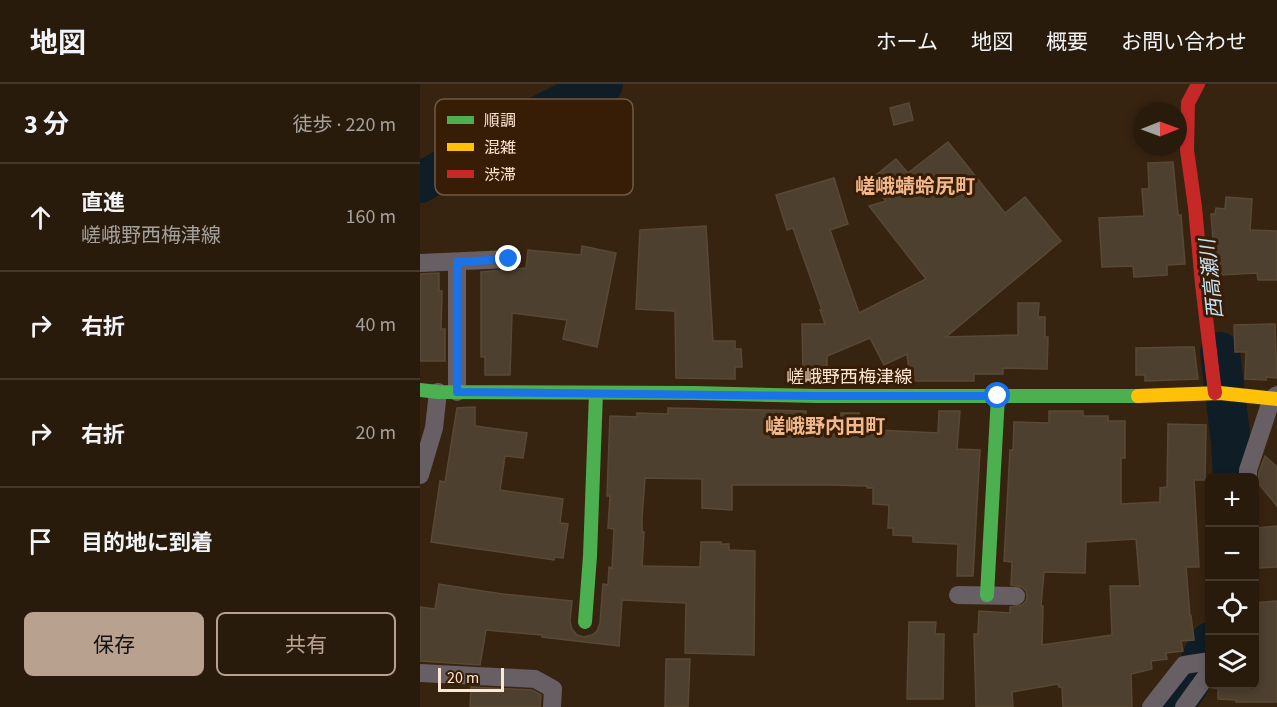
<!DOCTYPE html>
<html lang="ja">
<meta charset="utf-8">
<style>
body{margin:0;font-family:"Source Sans 3","Noto Sans JP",sans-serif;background:#312415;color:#f1f3f6}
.controls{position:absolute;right:18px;bottom:18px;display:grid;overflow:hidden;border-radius:9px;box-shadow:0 3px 9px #0003}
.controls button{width:54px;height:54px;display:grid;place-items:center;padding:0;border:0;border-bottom:2px solid #45392d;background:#291b0c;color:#f1f3f6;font:30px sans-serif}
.compass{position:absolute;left:713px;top:18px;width:54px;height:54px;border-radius:50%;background:#291b0c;box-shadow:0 3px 9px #0003;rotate:89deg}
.scale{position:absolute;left:18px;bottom:15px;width:66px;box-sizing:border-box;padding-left:6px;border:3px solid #fde6d4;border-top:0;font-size:16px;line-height:21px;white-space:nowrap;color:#fde6d4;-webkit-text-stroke:4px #371d06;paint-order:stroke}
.stop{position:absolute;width:18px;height:18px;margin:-14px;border:4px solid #1a73e8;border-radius:50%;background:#fff}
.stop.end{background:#1a73e8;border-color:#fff;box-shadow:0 2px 6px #0008}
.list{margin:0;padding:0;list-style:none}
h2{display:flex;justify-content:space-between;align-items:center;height:78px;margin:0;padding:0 24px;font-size:26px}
h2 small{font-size:20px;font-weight:400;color:#a5a19d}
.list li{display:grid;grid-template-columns:39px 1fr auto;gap:18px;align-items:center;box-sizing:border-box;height:108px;padding:0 24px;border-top:2px solid #45392d}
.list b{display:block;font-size:22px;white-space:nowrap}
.list p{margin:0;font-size:20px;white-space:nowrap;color:#a5a19d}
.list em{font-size:20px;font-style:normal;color:#a5a19d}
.actions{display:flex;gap:12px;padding:18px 24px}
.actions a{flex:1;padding:14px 0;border:2px solid #b8a28f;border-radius:9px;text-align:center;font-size:21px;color:#b8a28f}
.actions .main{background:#b8a28f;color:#111}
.icon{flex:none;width:33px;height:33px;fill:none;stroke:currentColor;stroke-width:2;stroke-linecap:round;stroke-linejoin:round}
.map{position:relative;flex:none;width:857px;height:623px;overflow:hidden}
header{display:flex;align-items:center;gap:36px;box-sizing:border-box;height:84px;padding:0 30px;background:#291b0c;border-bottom:2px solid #45392d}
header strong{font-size:28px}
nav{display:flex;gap:33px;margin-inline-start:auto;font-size:21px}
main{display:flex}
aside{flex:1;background:#291b0c}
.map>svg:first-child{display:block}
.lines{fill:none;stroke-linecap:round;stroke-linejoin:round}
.river{stroke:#0e1d26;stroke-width:40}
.building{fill:#4e402e;stroke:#584935;stroke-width:1.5;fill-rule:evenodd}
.street{stroke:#685f65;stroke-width:18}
.fast{stroke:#4caf50;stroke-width:14}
.slow{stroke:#ffc107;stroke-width:14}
.jam{stroke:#c62828;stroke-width:14}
.route{stroke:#1a73e8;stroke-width:8}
.labels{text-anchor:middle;stroke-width:6;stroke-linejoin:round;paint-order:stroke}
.street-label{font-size:18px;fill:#fde6d4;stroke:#371d06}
.neighbourhood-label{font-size:20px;font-weight:bold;fill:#f0b88b;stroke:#371d06}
.water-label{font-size:20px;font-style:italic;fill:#c7e2f6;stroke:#371d06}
.key{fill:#371d06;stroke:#725944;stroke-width:1.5}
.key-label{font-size:16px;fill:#fde6d4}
</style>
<header>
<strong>地図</strong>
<nav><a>ホーム</a><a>地図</a><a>概要</a><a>お問い合わせ</a></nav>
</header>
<main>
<aside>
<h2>3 分<small>徒歩 · 220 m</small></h2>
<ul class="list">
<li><svg class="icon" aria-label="ahead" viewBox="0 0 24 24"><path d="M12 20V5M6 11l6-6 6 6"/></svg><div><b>直進</b><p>嵯峨野西梅津線</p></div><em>160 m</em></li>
<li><svg class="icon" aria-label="right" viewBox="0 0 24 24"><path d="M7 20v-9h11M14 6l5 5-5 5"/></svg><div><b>右折</b></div><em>40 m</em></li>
<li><svg class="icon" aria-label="right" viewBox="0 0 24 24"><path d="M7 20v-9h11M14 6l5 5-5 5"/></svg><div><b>右折</b></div><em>20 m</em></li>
<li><svg class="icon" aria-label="arrive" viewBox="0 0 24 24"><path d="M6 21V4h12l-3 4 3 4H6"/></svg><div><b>目的地に到着</b></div></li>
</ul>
<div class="actions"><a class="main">保存</a><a>共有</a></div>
</aside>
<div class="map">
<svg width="857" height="623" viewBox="0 0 857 623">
<rect width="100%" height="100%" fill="#372410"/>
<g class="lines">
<g class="river">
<path d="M 0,99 L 86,48 L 183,0"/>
<path d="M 800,268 L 811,358 L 813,394"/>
<path d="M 753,623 L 768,602 L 790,558"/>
</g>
</g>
<g class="building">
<path d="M 489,19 L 493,36 L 474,41 L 470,24 Z"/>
<path d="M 528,58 L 585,129 L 605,113 L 641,157 L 526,253 L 598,251 L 598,219 L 619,219 L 618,233 L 625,233 L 625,253 L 628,253 L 627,285 L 583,284 L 583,290 L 554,290 L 554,297 L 490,297 L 487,270 L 464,281 L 450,254 L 407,272 L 407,283 L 402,283 L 402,288 L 383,288 L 382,240 L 405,240 L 400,226 L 402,226 L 373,144 L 367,146 L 356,111 L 414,94 L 428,140 L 410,146 L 439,229 L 506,195 L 449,122 L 466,117 L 450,96 L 476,75 L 488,89 Z"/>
<path d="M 753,78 L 758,131 L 761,131 L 765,180 L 747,181 L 747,191 L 714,193 L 713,182 L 682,183 L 679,134 L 724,132 L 722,105 L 729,105 L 728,79 Z"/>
<path d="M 806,113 L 832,115 L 830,146 L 857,147 L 857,196 L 838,196 L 837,189 L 800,191 L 800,179 L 795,179 L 791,130 L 795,130 L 796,124 L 805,125 Z"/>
<path d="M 286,142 L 293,257 L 315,257 L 315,265 L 321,265 L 322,283 L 315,283 L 315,295 L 256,294 L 255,227 L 216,225 L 220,146 Z"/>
<path d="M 162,162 L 196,169 L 177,263 L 143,255 L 147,236 L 92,229 L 90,291 L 65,291 L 65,273 L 61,273 L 61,188 L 106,184 L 108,166 L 161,171 Z"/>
<path d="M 19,189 L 19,207 L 22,207 L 21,245 L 25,245 L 25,277 L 0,277 L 0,190 Z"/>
<path d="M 855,240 L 857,294 L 846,293 L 846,296 L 825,295 L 826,268 L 815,268 L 814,241 Z"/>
<path d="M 765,263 L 774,263 L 778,295 L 725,297 L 725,291 L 716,291 L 716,264 Z"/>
<path d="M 55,323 L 55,342 L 107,349 L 103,374 L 85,372 L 80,406 L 143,415 L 140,439 L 148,440 L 143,474 L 135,473 L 134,476 L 11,458 L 20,397 L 25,398 L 37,324 Z"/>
<path d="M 248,324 L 386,327 L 386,335 L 421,336 L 421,329 L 439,329 L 439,334 L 449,334 L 449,340 L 458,340 L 457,346 L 518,349 L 519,327 L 540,327 L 537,365 L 560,366 L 553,492 L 537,492 L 538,460 L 493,458 L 493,452 L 473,451 L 473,444 L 468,444 L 469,421 L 453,420 L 453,404 L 447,404 L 447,402 L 410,401 L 312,401 L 312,426 L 282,424 L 282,395 L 225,394 L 222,434 L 222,448 L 224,448 L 222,482 L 280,483 L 281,458 L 301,458 L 301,460 L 309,460 L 309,466 L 335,467 L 334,571 L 265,569 L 266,519 L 202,516 L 199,562 L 122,553 L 122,551 L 66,546 L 60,581 L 0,577 L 0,523 L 15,525 L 19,500 L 82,510 L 152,517 L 150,537 L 152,545 L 157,551 L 164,553 L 172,551 L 177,547 L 180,539 L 183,500 L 188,501 L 189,483 L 192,484 L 194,445 L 188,444 L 190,412 L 187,412 L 190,332 L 217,333 L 217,329 L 248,330 Z"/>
<path d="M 629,327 L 663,327 L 663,332 L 688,332 L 688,337 L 705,337 L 705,374 L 701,374 L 701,420 L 740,418 L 740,404 L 747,403 L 748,340 L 786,341 L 785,396 L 774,396 L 779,483 L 766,483 L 770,532 L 771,532 L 774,556 L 761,557 L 763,567 L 746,569 L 747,575 L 731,577 L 732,585 L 711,590 L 712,623 L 643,623 L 642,603 L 639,603 L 638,600 L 592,608 L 593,623 L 556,623 L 554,550 L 558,550 L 559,527 L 590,529 L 590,523 L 602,521 L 606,517 L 607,513 L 606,507 L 602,503 L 591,501 L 592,478 L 584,477 L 590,366 L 593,366 L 594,338 L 629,339 ZM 716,455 L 720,502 L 690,502 L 692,551 L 622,561 L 623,522 L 621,522 L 624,488 L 665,489 L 666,458 Z"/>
<path d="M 845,372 L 857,383 L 857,422 L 838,399 L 839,388 Z"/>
<path d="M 857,442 L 857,483 L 838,484 L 835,458 L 838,458 L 837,444 Z"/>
<path d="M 857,517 L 857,618 L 816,618 L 816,616 L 798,615 L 798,600 L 834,600 L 834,519 Z"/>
<path d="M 489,538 L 516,538 L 515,550 L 524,550 L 523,615 L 487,615 Z"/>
<path d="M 246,575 L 270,575 L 268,623 L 245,623 Z"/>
<path d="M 51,603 L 112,606 L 121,611 L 120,623 L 50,623 Z"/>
</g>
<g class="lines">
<g class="street">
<path d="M 0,179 L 89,175"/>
<path d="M 37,308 L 37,178"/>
<path d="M 0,391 L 14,344 L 18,308"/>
<path d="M 828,394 L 828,386 L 849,323 L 853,314 L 857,311"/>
<path d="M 538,511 L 596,512"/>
<path d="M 0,589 L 115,595 L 133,605 L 132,623"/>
<path d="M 731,623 L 764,581 L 790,577"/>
<path d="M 764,623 L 790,587"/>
</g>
<g class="fast">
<path d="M 0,306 L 18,308 L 274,309 L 397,312 L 718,312"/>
<path d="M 567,511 L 578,312"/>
<path d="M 165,538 L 170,472 L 176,309"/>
</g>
<path class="slow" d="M 718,312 L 800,309 L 857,315"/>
<path class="jam" d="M 778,0 L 768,19 L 767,66 L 775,123 L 782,200 L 795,309"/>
</g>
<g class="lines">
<path class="route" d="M 89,175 L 37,178 L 37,308 L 397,312 L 578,312"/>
</g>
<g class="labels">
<g class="street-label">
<text x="429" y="299">嵯峨野西梅津線</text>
</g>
<g class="neighbourhood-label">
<text x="495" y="109">嵯峨蜻蛉尻町</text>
<text x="405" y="349">嵯峨野内田町</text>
</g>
<g class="water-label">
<text transform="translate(791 195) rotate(-96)" y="7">西高瀬川</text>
</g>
</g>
<rect x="15" y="15" width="198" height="96" rx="9" class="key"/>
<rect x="27" y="32" width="27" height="8" fill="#4caf50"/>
<rect x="27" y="59" width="27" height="8" fill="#ffc107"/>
<rect x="27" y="86" width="27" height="8" fill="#c62828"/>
<g class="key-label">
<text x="64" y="42">順調</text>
<text x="64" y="69">混雑</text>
<text x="64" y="96">渋滞</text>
</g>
</svg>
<div class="controls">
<button>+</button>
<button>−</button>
<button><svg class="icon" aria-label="locate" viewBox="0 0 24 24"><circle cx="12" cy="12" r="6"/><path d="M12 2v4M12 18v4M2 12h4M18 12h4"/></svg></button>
<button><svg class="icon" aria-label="layers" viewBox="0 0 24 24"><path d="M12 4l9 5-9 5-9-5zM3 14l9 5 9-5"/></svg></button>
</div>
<svg class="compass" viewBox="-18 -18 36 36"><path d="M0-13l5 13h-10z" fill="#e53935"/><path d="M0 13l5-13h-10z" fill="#a5a19d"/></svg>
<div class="scale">20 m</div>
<div class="stop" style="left:578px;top:312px"></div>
<div class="stop end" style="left:89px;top:175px"></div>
</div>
</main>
